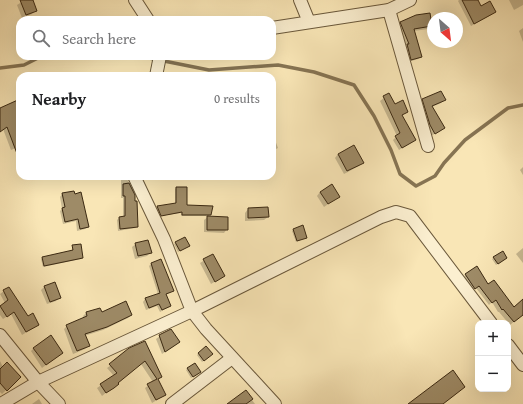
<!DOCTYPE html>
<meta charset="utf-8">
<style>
body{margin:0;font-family:"Gentium Book Plus",serif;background:#f6f6f6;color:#202124}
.controls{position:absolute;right:12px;bottom:12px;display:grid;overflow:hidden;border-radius:8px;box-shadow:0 4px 16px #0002}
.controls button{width:36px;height:36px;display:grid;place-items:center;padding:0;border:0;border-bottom:1px solid #e0e0e0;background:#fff;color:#202124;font:20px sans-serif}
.compass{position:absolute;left:427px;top:12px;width:36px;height:36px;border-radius:50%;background:#fff;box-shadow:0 4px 16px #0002;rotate:152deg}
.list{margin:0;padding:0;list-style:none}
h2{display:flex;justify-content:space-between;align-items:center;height:52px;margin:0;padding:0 16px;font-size:17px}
h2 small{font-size:13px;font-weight:400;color:#757577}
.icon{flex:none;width:22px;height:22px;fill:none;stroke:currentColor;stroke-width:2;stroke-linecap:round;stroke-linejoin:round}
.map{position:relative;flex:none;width:523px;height:404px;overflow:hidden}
.search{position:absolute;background:#fff;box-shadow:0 4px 16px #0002;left:16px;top:16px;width:260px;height:44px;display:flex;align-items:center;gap:10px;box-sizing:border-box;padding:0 14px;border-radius:12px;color:#757577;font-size:15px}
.panel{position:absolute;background:#fff;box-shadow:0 4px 16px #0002;left:16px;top:72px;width:260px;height:108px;border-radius:12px}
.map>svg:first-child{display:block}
.shadow{fill:#0003}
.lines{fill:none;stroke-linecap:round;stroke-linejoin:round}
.stream{stroke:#867453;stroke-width:3.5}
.building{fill:#9e8b67;stroke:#3b2912}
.minor-casing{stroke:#6a583b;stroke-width:14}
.minor{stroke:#fbefd0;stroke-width:12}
</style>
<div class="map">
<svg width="523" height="404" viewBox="0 0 523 404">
<rect width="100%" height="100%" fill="#f9e6b6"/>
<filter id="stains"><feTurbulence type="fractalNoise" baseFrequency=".005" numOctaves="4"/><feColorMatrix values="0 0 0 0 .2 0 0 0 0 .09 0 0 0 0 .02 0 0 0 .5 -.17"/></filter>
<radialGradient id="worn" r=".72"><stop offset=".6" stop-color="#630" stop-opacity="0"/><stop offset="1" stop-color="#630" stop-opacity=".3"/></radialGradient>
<g class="shadow">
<path d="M 25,0 L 31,0 L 35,10 L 32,14 L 22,18 L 17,5 Z"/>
<path d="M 459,0 L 477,0 L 481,8 L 495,12 L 491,15 L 471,26 L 458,1 Z"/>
<path d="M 509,0 L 523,0 L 523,5 L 514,10 Z"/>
<path d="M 401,23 L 431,26 L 428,29 L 414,31 L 421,57 L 418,59 L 408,62 L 404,48 L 406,46 L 398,26 Z"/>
<path d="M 523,28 L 523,42 L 519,31 Z"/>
<path d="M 90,72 L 90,76 L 68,76 L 77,73 Z"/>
<path d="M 389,94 L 395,105 L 407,112 L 401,116 L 415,140 L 399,150 L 393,140 L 397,136 L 380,101 Z"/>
<path d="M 423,100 L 444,100 L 441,103 L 432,107 L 444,128 L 431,136 L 420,103 Z"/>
<path d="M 20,101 L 20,146 L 11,150 L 3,129 L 0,132 L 0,110 Z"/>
<path d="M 275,140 L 278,148 L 272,151 L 272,141 Z"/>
<path d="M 338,154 L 362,162 L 359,166 L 344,174 L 335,158 Z"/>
<path d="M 523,167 L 523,175 L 520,170 Z"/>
<path d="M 121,176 L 126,176 L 134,195 L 137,226 L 135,228 L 118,231 L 117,220 L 119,218 L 123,217 L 123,198 L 121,198 Z"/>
<path d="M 176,188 L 186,206 L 210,215 L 208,217 L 227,229 L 224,233 L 204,232 L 204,220 L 209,216 L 181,216 L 181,213 L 160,216 L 156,209 L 157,207 L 175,205 L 175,189 Z"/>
<path d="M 73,192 L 88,227 L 85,229 L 77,231 L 76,221 L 63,224 L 60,211 L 62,209 L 60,197 L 62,194 Z"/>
<path d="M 320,192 L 338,197 L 324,207 L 317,196 Z"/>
<path d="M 248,209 L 268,217 L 264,220 L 245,221 L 245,213 Z"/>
<path d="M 293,230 L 306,237 L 296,242 L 292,231 Z"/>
<path d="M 184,238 L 187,247 L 178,252 L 174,244 Z"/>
<path d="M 136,244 L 151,252 L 147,256 L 135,259 L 132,247 Z"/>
<path d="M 73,246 L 82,258 L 81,259 L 43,267 L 41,259 L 42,258 L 72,252 L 72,247 Z"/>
<path d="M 523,248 L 523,263 L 516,254 Z"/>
<path d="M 502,252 L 505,259 L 496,265 L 492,259 Z"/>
<path d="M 213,255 L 224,276 L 211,284 L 200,263 Z"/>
<path d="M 151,264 L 173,291 L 165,295 L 170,306 L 160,312 L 157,306 L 146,310 L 143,302 L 145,299 L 158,294 L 149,266 Z"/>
<path d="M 466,274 L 488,286 L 514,308 L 523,299 L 523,314 L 510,325 L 499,312 L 498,312 L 492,302 L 489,305 L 476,288 L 471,291 L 463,278 Z"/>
<path d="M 44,287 L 59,297 L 56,301 L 47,304 L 41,290 Z"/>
<path d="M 8,288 L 28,317 L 38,325 L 22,335 L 11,314 L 3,319 L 0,315 L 0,307 L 5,303 L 0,294 Z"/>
<path d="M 86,313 L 101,314 L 131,315 L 128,318 L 103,330 L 84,336 L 88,346 L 85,349 L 73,354 L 64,329 L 67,326 L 84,319 L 83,316 Z"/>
<path d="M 160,336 L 175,345 L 162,354 L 156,339 Z"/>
<path d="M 144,342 L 161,377 L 158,380 L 165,395 L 152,403 L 145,388 L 153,382 L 141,364 L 102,396 L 97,388 L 114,376 L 107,368 Z"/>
<path d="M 206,347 L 212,354 L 202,362 L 197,355 Z"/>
<path d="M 34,348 L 62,353 L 42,368 L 31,351 Z"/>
<path d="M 0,361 L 3,367 L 20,377 L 2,394 L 0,392 Z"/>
<path d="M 195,364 L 198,374 L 191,378 L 186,370 Z"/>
<path d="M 246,392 L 255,404 L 231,404 Z"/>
<path d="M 39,399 L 42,404 L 32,404 Z"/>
</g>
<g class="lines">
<g class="stream">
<path d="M 139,56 L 209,70 L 278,65 L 314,72 L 354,85 L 374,116 L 391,150 L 400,174 L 416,186 L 435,176 L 444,163 L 465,140 L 508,108 L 523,105"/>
<path d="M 0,68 L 24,65 L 42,56"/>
</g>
</g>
<g class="building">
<path d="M 20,0 L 33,0 L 37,11 L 26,15 Z"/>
<path d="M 462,0 L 478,0 L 481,6 L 490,1 L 496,12 L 474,24 Z"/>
<path d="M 430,13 L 432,26 L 414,29 L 422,57 L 411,60 L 407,44 L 409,44 L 400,22 L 416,15 Z"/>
<path d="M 441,91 L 446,100 L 432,106 L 445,128 L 435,134 L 430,125 L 422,99 Z"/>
<path d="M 389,93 L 395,104 L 403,100 L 408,112 L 402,115 L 416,140 L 402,148 L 395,136 L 400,133 L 383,96 Z"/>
<path d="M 20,99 L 20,159 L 19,159 L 7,127 L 0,132 L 0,108 Z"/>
<path d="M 354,145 L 364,163 L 347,171 L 338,154 Z"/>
<path d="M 129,183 L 135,195 L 135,201 L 137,201 L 138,227 L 120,229 L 119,217 L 125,216 L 125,196 L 123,196 L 123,184 Z"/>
<path d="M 332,184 L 340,197 L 328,204 L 320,192 Z"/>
<path d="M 176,187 L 187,187 L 187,205 L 213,206 L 211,215 L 182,215 L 182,212 L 161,216 L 157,206 L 176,203 Z"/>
<path d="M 74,191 L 75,194 L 81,192 L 89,227 L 80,229 L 78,219 L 65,222 L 62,208 L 65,207 L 62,193 Z"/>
<path d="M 268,207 L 269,217 L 248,218 L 248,208 Z"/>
<path d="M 207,216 L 228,217 L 228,230 L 207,230 Z"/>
<path d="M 303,225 L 307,238 L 297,241 L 293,229 Z"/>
<path d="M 185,237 L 190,246 L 180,251 L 175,242 Z"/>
<path d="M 148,240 L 152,253 L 138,256 L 135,243 Z"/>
<path d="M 81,244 L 83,258 L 44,266 L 42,257 L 73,250 L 72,245 Z"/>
<path d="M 503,251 L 507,258 L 498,264 L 493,257 Z"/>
<path d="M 213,254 L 225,276 L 215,282 L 203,259 Z"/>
<path d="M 161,259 L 174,291 L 166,294 L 171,306 L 162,310 L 159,304 L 149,308 L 145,298 L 160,293 L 151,263 Z"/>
<path d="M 477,266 L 488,284 L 494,280 L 514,307 L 523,299 L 523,315 L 514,322 L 503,309 L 502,310 L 496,300 L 492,303 L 479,286 L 475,289 L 465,274 Z"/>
<path d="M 55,282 L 61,298 L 50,302 L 44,286 Z"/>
<path d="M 9,287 L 28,316 L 33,313 L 39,325 L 26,332 L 14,312 L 7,317 L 0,306 L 8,300 L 3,290 Z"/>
<path d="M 126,301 L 132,315 L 107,327 L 85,334 L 90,346 L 77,351 L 66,325 L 87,316 L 86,312 L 100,308 L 102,312 Z"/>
<path d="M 171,329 L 180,342 L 165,352 L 159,335 Z"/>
<path d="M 51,335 L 63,353 L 46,365 L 33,348 Z"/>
<path d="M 145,341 L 162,377 L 158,379 L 166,395 L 156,400 L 147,384 L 157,379 L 145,361 L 118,383 L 119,384 L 114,388 L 106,393 L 100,384 L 117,373 L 109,364 L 129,348 Z"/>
<path d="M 206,346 L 213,354 L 204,361 L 198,353 Z"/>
<path d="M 7,362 L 21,377 L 7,391 L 0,383 L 0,369 Z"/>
<path d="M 195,363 L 201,372 L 193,377 L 187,368 Z"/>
<path d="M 453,370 L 465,387 L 443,404 L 408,404 Z"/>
<path d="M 246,390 L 253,399 L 246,404 L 227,404 Z"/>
</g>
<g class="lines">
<defs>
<g id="minor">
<path d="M 135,0 L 148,20"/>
<path d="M 300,0 L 309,22"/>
<path d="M 389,10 L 428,146"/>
<path d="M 272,28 L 389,10 L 410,0"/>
<path d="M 156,76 L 160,56"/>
<path d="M 134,176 L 164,239 L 192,311 L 206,329 L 275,404"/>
<path d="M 0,335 L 38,382 L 59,404"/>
<path d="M 508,345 L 523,365"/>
<path d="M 1,404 L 38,382 L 192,311 L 381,217 L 396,212 L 410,216 L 491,323"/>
<path d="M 172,404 L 232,358"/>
</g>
</defs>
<use href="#minor" class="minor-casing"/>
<use href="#minor" class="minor"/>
</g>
<rect width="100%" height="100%" filter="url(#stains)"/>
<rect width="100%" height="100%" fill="url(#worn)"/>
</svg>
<div class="controls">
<button>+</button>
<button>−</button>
</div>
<svg class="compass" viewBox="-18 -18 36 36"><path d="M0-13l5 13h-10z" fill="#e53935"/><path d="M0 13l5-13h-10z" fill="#757577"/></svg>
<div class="search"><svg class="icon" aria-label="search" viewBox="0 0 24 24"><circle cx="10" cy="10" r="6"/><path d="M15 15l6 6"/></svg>Search here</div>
<section class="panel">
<h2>Nearby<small>0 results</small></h2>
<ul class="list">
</ul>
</section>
</div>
